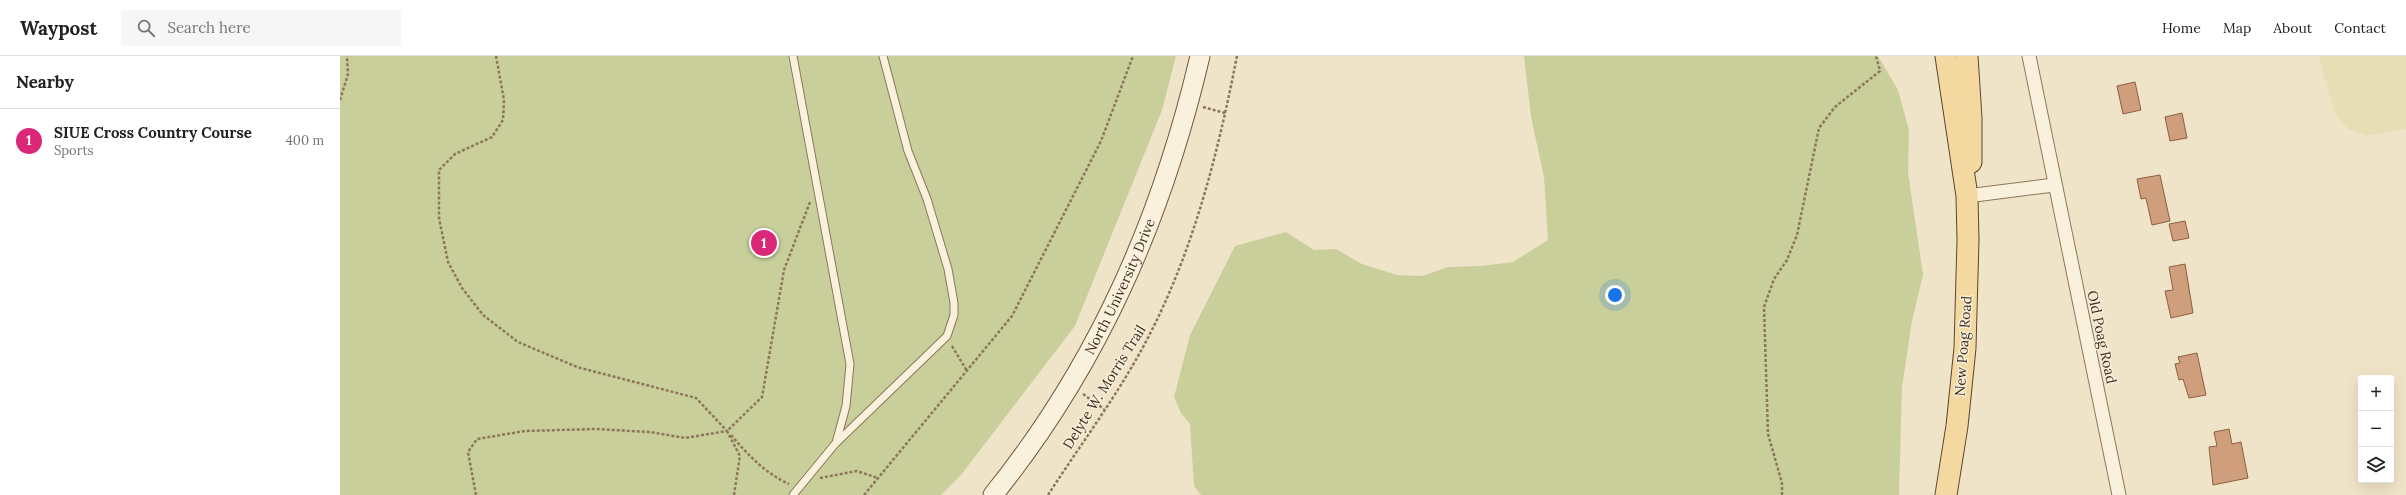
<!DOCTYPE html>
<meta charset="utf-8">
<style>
body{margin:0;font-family:Lora,serif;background:#f6f6f6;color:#202124}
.controls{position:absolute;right:12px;bottom:12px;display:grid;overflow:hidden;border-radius:4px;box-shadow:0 4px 16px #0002}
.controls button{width:36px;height:36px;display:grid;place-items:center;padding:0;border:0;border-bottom:1px solid #e0e0e0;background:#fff;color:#202124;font:20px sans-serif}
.you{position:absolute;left:1275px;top:239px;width:14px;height:14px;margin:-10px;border:3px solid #fff;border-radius:50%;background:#1a73e8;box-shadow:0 0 0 6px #1a73e833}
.badge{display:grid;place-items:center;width:26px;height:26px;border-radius:50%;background:#db2777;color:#fff;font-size:13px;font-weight:700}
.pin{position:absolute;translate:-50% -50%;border:2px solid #fff;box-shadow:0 1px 4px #0006}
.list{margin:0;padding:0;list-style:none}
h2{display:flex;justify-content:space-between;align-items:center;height:52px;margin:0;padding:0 16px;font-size:17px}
h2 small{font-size:13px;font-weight:400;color:#757577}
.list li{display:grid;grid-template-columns:26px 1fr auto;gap:12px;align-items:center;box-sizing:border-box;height:64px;padding:0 16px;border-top:1px solid #e0e0e0}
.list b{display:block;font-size:15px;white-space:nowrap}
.list p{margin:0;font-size:13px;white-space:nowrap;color:#757577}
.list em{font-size:13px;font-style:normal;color:#757577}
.icon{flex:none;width:22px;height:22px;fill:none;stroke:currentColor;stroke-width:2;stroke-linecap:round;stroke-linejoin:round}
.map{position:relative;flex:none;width:2066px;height:439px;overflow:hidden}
header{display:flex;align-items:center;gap:24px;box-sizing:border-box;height:56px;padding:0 20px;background:#fff;border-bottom:1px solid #e0e0e0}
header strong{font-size:19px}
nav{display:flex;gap:22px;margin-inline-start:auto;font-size:14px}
.search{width:280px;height:36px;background:#f6f6f6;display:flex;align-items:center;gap:10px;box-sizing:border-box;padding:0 14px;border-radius:4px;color:#757577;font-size:15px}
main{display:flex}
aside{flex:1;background:#fff}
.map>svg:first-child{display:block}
.farmland{fill:#e6deb5}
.green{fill:#c9cf9b}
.building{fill:#cf9f7d;stroke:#8d5f41}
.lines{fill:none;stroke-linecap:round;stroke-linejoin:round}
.service-casing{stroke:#8d765c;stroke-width:9}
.minor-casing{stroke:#8d765c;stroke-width:15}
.secondary-casing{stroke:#6f573f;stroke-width:21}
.primary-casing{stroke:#5b4430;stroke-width:23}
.path{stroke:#8d765c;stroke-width:2.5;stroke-dasharray:3 2;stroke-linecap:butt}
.service{stroke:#faf1dc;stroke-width:7}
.minor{stroke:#faf1dc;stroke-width:13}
.secondary{stroke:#faf1dc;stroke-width:19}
.primary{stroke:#f3d9a0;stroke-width:21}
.labels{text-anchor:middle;stroke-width:3;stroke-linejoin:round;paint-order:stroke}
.street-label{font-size:14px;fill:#3d2e20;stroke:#f7eed8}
</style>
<header>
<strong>Waypost</strong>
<div class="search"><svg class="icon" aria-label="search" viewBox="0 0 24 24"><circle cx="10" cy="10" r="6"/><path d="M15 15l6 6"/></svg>Search here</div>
<nav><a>Home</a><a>Map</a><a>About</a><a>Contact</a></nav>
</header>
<main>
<aside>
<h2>Nearby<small></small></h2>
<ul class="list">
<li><span class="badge">1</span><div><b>SIUE Cross Country Course</b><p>Sports</p></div><em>400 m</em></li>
</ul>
</aside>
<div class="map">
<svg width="2066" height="439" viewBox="0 0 2066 439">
<rect width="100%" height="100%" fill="#f0e4c8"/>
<path class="farmland" d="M 1979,0 L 2066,0 L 2066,73 L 2027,80 L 2008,73 L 1994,56 Z"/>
<g class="green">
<path d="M 0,0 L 836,0 L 822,54 L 735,270 L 621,419 L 601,439 L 0,439 Z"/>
<path d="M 1184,0 L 1538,0 L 1558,34 L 1569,74 L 1568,116 L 1583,219 L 1572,265 L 1562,331 L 1559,439 L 861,439 L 854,430 L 850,368 L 841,357 L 834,341 L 850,279 L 895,190 L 946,176 L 974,194 L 996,193 L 1022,208 L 1057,219 L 1082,220 L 1108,211 L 1140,210 L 1173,206 L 1208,184 L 1204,121 L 1191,61 Z"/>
</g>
<g class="building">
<path d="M 1795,26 L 1801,54 L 1783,58 L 1777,30 Z"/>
<path d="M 1842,57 L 1847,82 L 1830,85 L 1825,61 Z"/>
<path d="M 1820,119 L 1830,165 L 1812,169 L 1806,142 L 1801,143 L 1797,123 Z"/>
<path d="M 1845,165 L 1849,182 L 1833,185 L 1829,168 Z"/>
<path d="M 1845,208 L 1853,257 L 1831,262 L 1825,235 L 1833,234 L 1829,211 Z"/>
<path d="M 1857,297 L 1866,339 L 1849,342 L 1843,323 L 1839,324 L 1835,308 L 1840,307 L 1838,301 Z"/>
<path d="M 1889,373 L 1892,388 L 1901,386 L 1908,422 L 1873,429 L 1869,391 L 1877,390 L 1874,376 Z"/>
</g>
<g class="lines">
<defs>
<g id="service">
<path d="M 453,0 L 510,308 L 506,350 L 496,387"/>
<path d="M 453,439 L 495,388 L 607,280 L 614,259 L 614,247 L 608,213 L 587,143 L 568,95 L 543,0"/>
</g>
<g id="minor">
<path d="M 1689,0 L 1779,439"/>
<path d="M 1627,140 L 1714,129"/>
</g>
<g id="secondary">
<path id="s1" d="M 653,439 C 758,309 822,162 860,0"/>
</g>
<g id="primary">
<path d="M 1606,0 L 1627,140 L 1628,184 L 1625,292 L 1617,370 L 1606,439"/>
<path d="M 1627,0 L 1631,62 L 1631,106"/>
</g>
</defs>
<use href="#service" class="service-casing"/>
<use href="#minor" class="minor-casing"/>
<use href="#secondary" class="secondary-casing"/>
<use href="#primary" class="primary-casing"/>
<g class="path">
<path d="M 0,44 L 8,18 L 7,0"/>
<path d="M 863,51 L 885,57"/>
<path d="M 612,290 L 627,315"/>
<path d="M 743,338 L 764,353"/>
<path d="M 391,379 C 408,399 425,417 449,428"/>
<path d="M 480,422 L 517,415 L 538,422"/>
<path d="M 136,439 L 128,396 L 137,383 L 185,375 L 255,373 L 310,376 L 345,382 L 387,375 L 356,342 L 237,311 L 178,286 L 143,259 L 122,232 L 108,206 L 99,162 L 99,114 L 115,98 L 152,81 L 163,64 L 164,44 L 156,0"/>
<path d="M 394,439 L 400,400 L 387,375 L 422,341 L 444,214 L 470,146"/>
<path d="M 524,439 L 672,260 L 761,85 L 793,0"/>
<path d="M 708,439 C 739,391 774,344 802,293 C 852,201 877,102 897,0"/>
<path d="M 1442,439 L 1442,427 L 1428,378 L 1424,251 L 1434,223 L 1447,204 L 1457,179 L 1479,72 L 1495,51 L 1540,15 L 1536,0"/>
</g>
<use href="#service" class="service"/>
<use href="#minor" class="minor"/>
<use href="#secondary" class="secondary"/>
<use href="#primary" class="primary"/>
</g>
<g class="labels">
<g class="street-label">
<text dy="5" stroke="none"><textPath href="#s1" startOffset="245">North University Drive</textPath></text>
<text transform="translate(1762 281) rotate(78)" y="5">Old Poag Road</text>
<text transform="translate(1623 290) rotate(-86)" y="5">New Poag Road</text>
<text transform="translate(764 331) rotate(-58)" y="5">Delyte W. Morris Trail</text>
</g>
</g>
</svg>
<div class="controls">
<button>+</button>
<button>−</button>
<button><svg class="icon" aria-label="layers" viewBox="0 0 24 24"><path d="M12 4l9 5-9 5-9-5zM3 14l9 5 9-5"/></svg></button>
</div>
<div class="you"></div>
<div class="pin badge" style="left:424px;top:187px">1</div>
</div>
</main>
